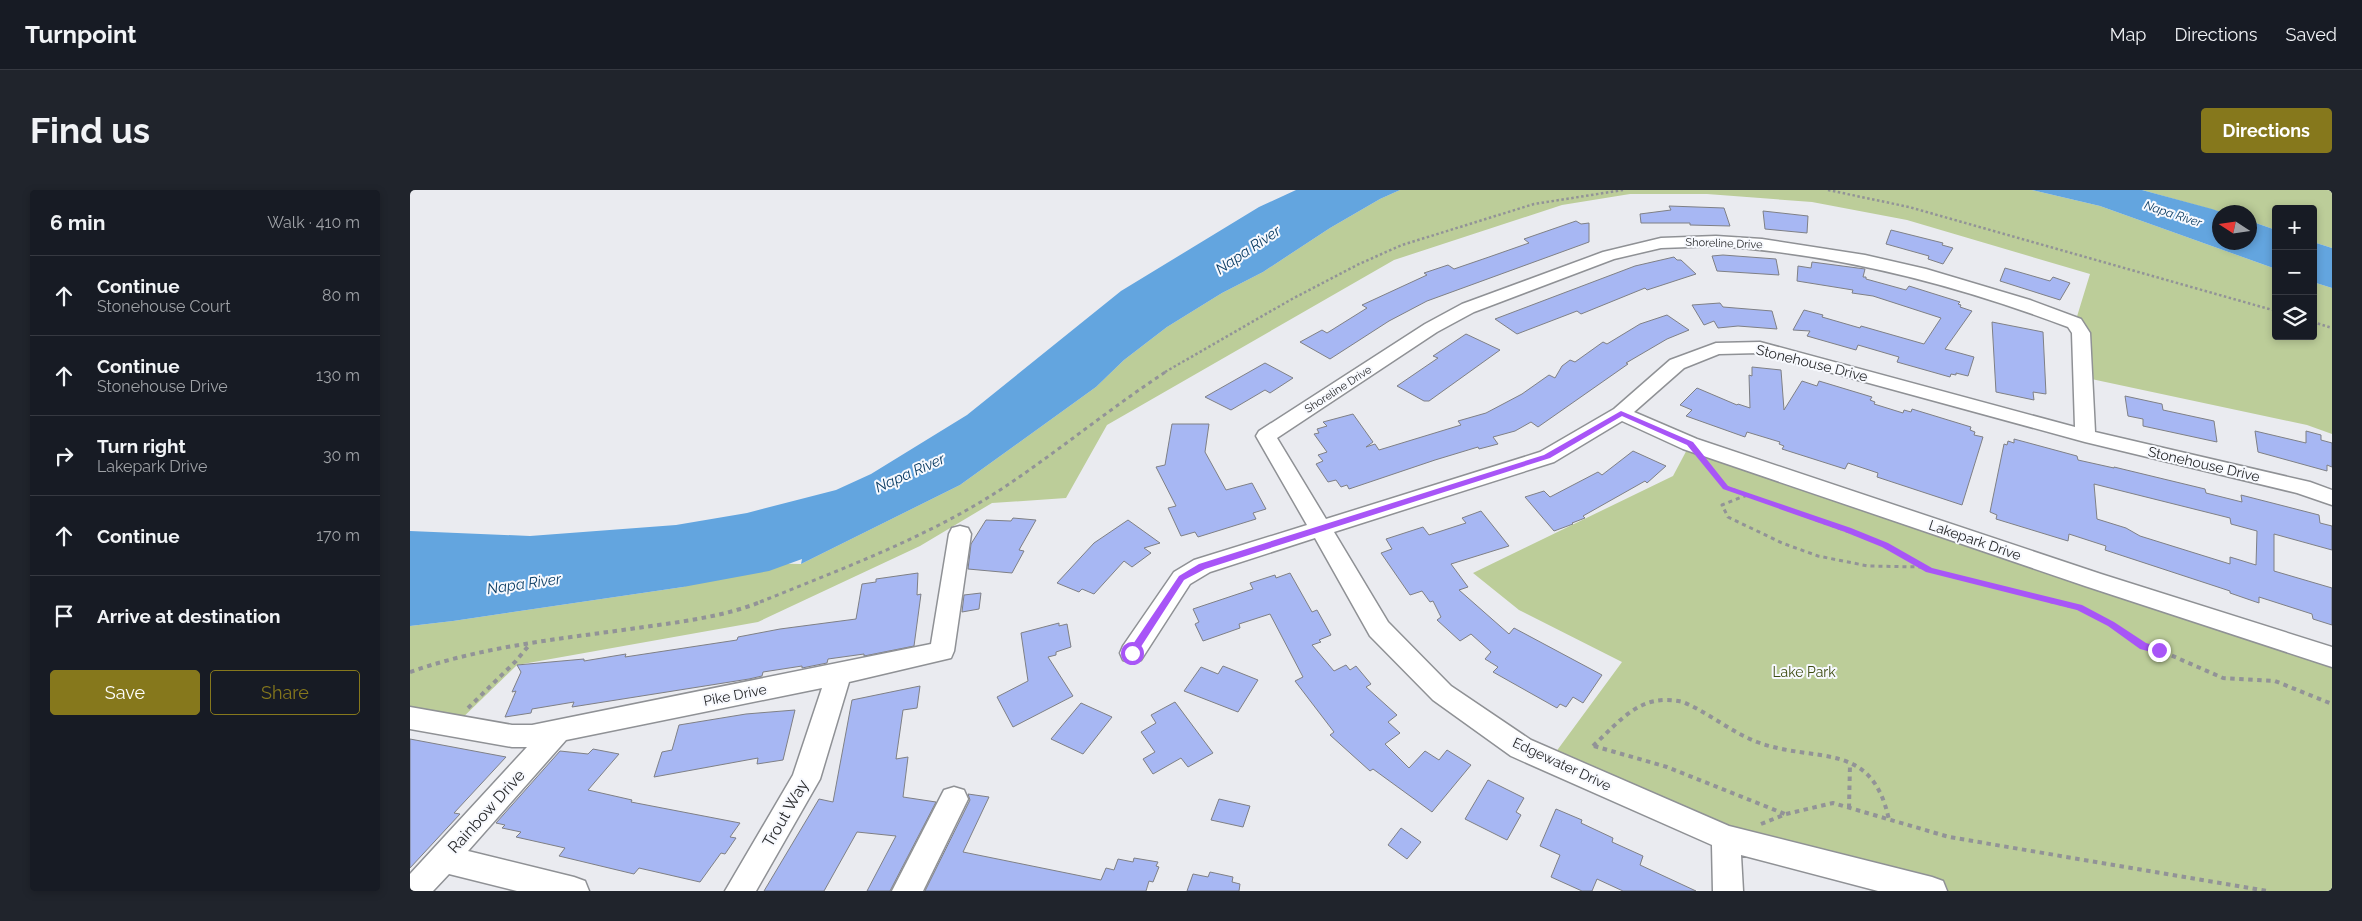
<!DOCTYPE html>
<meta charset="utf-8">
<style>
body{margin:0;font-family:Raleway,sans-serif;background:#20242c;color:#f1f3f6}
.controls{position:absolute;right:15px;top:15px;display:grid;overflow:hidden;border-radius:5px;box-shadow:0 2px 8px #0003}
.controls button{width:45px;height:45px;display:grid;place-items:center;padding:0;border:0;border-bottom:1px solid #363941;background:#171b24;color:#f1f3f6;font:25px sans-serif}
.compass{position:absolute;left:1802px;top:15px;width:45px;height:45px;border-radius:50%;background:#171b24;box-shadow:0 2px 8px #0003;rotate:282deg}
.stop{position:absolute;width:15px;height:15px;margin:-11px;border:4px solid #a855f7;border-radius:50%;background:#fff}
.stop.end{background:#a855f7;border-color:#fff;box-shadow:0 1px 5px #0008}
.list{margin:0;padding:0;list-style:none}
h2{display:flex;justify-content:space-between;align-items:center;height:65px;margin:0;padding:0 20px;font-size:21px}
h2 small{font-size:16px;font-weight:400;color:#9ea1a6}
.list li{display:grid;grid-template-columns:32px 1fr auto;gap:15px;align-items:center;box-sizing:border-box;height:80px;padding:0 20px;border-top:1px solid #363941}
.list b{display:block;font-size:19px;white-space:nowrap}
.list p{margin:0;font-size:16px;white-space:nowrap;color:#9ea1a6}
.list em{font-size:16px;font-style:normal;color:#9ea1a6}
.actions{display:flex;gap:10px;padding:15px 20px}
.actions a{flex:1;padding:11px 0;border:1px solid #86781c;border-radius:5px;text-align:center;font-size:18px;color:#86781c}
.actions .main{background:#86781c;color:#fff}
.icon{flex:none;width:28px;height:28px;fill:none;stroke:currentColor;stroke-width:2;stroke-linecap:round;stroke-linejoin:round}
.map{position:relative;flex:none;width:1922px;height:701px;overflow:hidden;border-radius:5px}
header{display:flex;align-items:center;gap:30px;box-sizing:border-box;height:70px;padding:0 25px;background:#171b24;border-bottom:1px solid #363941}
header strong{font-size:24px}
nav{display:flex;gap:28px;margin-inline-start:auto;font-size:18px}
.intro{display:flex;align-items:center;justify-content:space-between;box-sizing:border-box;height:120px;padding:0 30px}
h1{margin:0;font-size:35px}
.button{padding:12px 22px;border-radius:5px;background:#86781c;color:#fff;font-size:18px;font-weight:700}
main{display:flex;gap:30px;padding:0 30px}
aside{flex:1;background:#171b24;border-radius:5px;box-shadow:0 2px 8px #0003}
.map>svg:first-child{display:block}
.green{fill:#bccd99}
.water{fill:#63a5df}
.building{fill:#a7b7f3;stroke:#7f8085;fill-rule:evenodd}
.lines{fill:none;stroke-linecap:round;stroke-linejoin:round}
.minor-casing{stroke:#8f9195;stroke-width:3}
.path-far2{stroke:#929397;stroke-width:2.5;stroke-dasharray:2.5 2.5;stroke-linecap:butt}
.path-far1{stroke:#929397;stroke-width:3;stroke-dasharray:4 4;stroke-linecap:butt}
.path{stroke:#929397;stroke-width:4;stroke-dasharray:4.5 4.5;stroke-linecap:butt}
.minor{fill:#fff;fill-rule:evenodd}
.route{fill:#a855f7}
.labels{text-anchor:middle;stroke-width:4;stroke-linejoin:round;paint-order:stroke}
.far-street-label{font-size:11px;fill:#292a2c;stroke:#f7f9fe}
.far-water-label{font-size:12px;font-style:italic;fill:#0d3e65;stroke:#f7f9fe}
.street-label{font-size:14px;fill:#292a2c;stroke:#f7f9fe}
.park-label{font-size:14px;fill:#3c4b10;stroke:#f7f9fe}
.water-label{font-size:15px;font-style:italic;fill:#0d3e65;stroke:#f7f9fe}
.near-street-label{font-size:16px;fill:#292a2c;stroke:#f7f9fe}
</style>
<header>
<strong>Turnpoint</strong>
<nav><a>Map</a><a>Directions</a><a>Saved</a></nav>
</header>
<div class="intro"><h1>Find us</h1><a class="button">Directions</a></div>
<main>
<aside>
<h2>6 min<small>Walk · 410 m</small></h2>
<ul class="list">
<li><svg class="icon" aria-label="ahead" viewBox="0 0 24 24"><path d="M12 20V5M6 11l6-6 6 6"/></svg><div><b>Continue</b><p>Stonehouse Court</p></div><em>80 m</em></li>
<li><svg class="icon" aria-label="ahead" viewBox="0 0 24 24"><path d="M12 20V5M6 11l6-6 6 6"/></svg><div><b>Continue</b><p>Stonehouse Drive</p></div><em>130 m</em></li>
<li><svg class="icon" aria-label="right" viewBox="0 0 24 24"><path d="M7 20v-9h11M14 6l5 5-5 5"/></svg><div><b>Turn right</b><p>Lakepark Drive</p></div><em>30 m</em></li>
<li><svg class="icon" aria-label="ahead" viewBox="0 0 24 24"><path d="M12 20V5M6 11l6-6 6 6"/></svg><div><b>Continue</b></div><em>170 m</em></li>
<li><svg class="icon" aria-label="arrive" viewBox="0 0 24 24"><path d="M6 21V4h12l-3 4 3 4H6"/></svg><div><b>Arrive at destination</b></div></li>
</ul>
<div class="actions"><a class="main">Save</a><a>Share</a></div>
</aside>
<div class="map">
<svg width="1922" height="701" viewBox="0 0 1922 701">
<rect width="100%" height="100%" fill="#eaebf0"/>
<g class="green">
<path d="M 990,0 L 1622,0 L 1690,16 L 1866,79 L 1866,146 L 1903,146 L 1903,92 L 1922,98 L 1922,244 L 1897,235 L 1672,187 L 1665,133 L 1680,84 L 1497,30 L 1402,12 L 1297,4 L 1220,4 L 1152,15 L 984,70 L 697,235 L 656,308 L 582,313 L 510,356 L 348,432 L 107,475 L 44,536 L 0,528 L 0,436 L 43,431 L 273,397 L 330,373 L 391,374 L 550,295 L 686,197 L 714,170 L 757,137 L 812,103 L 853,82 L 920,38 L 970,9 Z"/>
<path d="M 1732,0 L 1922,0 L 1922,58 L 1903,52 L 1903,19 L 1866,19 L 1866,40 L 1840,31 L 1840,22 L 1811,22 Z"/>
<path d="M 1280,254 L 1922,464 L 1922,701 L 1522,701 L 1316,648 L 1140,570 L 1212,472 L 1109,420 L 1063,383 L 1263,286 Z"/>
</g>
<g class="water">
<path d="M 886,0 L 990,0 L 970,9 L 920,38 L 853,82 L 812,103 L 757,137 L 714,170 L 686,197 L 550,295 L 391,374 L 392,369 L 359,381 L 273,397 L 43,431 L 0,436 L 0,341 L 120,346 L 266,335 L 337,323 L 426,300 L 461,284 L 557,225 L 711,101 L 849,17 Z"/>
<path d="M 1622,0 L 1732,0 L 1802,19 L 1811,22 L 1810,22 L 1810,52 L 1840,52 L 1840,31 L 1866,40 L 1866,79 L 1690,16 Z"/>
<path d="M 1903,52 L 1922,58 L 1922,98 L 1903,92 Z"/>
</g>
<g class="building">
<path d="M 1259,16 L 1314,18 L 1320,36 L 1280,35 L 1280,33 L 1231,33 L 1230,24 L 1261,20 Z"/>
<path d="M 1353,21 L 1398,26 L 1397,43 L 1355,39 Z"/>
<path d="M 1166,31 L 1171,34 L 1179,33 L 1179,52 L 1017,111 L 979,131 L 920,169 L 890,152 L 912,140 L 917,143 L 957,118 L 952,115 L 1017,85 L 1014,83 L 1038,75 L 1044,79 L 1079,67 L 1119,53 L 1114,49 Z"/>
<path d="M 1481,40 L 1533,53 L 1532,55 L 1543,58 L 1533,74 L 1518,69 L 1519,66 L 1476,54 Z"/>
<path d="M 1313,65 L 1366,69 L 1369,85 L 1307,81 L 1302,66 Z"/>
<path d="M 1264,67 L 1267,70 L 1271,70 L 1286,84 L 1237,100 L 1235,98 L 1171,124 L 1167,121 L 1107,144 L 1085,129 L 1225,76 Z"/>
<path d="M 1402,72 L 1455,79 L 1453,87 L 1456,87 L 1456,89 L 1496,100 L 1499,96 L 1550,112 L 1548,114 L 1551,115 L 1550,117 L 1562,121 L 1535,159 L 1564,167 L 1558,186 L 1546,183 L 1546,185 L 1541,184 L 1540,187 L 1487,172 L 1489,167 L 1448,155 L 1446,160 L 1397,146 L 1400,141 L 1383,140 L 1394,120 L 1413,125 L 1412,127 L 1450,138 L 1451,136 L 1514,154 L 1531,128 L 1463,106 L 1442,103 L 1443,100 L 1387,91 L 1388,76 L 1401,78 Z"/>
<path d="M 1595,78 L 1640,91 L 1643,87 L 1660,93 L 1650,110 L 1590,91 Z"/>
<path d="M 1310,113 L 1313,117 L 1362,121 L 1367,139 L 1328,136 L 1308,138 L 1304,131 L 1294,135 L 1282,115 Z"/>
<path d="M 1257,125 L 1279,140 L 1257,149 L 1216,173 L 1218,174 L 1128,237 L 1121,232 L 1105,241 L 1083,247 L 1088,254 L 1069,259 L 1068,257 L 1025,270 L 939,299 L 937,295 L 931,297 L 926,290 L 918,292 L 906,274 L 913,271 L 908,265 L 917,262 L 904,244 L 909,243 L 907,239 L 917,236 L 913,232 L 943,224 L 963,252 L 956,257 L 965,254 L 969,260 L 1051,235 L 1048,231 L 1076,223 L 1112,204 L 1139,185 L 1145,188 L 1152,176 L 1160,170 L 1165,172 L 1193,152 L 1197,154 L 1230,134 Z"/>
<path d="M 1582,132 L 1633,142 L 1636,204 L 1623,202 L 1624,210 L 1586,202 Z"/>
<path d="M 1056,144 L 1090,160 L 1019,211 L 1014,211 L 987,196 L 1028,168 L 1023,166 Z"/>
<path d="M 855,173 L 883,188 L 860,203 L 855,200 L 821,220 L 795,207 Z"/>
<path d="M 1342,177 L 1371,180 L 1374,220 L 1392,191 L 1407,196 L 1409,191 L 1462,207 L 1460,210 L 1465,212 L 1464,214 L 1493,223 L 1494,220 L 1501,222 L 1502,219 L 1561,237 L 1560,240 L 1565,242 L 1564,245 L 1573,247 L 1552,315 L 1467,287 L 1468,283 L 1438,273 L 1435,279 L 1372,259 L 1374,256 L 1369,254 L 1370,252 L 1337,242 L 1335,247 L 1276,226 L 1282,220 L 1270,215 L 1287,198 L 1327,215 L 1328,214 L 1340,218 L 1339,185 L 1342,186 Z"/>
<path d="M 1715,206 L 1752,214 L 1753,220 L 1804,231 L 1807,252 L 1733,236 L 1733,229 L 1718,226 Z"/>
<path d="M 762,234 L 799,234 L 795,262 L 816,300 L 842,293 L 856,319 L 843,323 L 846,329 L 788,347 L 785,342 L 771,346 L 758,318 L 766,316 L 746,277 L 755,275 Z"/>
<path d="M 1845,241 L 1896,253 L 1896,241 L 1911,245 L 1911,250 L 1922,253 L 1922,277 L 1917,275 L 1917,281 L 1848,262 Z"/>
<path d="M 1604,249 L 1667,266 L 1668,270 L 1704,278 L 1704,277 L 1795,299 L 1796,303 L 1832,312 L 1831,305 L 1909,325 L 1910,333 L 1922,336 L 1922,360 L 1864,344 L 1864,381 L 1922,398 L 1922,435 L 1903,429 L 1902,424 L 1849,407 L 1849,413 L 1820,403 L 1820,401 L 1695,360 L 1696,356 L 1659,344 L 1658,351 L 1586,329 L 1587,325 L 1580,322 L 1594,254 L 1597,255 L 1598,251 L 1604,253 ZM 1684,294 L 1820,328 L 1821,334 L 1847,341 L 1846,375 L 1820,367 L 1820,374 L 1730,346 L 1716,338 L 1687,329 Z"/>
<path d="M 1223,261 L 1256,276 L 1237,293 L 1235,291 L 1173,326 L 1175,328 L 1162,333 L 1163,334 L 1144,341 L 1115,307 L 1134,301 L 1140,307 L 1188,282 L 1192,285 Z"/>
<path d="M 1071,321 L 1099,356 L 1041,374 L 1058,397 L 1049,400 L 1099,444 L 1104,438 L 1192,485 L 1173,513 L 1163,507 L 1156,517 L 1150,514 L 1147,518 L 1083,482 L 1088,477 L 1075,469 L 1081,462 L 1061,444 L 1050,451 L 1027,430 L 1031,427 L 1023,411 L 1020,412 L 1012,401 L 1000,405 L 971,363 L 982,359 L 976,349 L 1013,337 L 1019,345 L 1056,333 L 1052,328 Z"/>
<path d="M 603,328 L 626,330 L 609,360 L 614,361 L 602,383 L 558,379 L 561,354 L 576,330 L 601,331 Z"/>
<path d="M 718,330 L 750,353 L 734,358 L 741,363 L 722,377 L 714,371 L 684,404 L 672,399 L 669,402 L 647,393 L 684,353 Z"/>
<path d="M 508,383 L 507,405 L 511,404 L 504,456 L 454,466 L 454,464 L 418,469 L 417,473 L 392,478 L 392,476 L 353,482 L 352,486 L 339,489 L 162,517 L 164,512 L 122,519 L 121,523 L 95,527 L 106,501 L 102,502 L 111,482 L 107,475 L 174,469 L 174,471 L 216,464 L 215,467 L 327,450 L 328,447 L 370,439 L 446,429 L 452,394 L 466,392 L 466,389 Z"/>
<path d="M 880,383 L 902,422 L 907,420 L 921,445 L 909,450 L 911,452 L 902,455 L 924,481 L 936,475 L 940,480 L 946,476 L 961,494 L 956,497 L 987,525 L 978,532 L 990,543 L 975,554 L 999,578 L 1015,561 L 1029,570 L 1037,560 L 1061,575 L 1022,622 L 963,579 L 960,581 L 920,545 L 924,542 L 885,491 L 893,487 L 860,424 L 829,434 L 830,438 L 793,451 L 785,434 L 789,432 L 783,419 L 843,399 L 840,393 L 865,385 L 866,388 Z"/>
<path d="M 571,403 L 569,419 L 552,422 L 554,405 Z"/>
<path d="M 649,433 L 649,436 L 657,434 L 661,457 L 646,462 L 646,465 L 638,467 L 663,506 L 603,537 L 587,507 L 618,491 L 611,443 Z"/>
<path d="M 813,476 L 848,490 L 828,522 L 774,501 L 791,477 L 808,484 Z"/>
<path d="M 510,496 L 507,518 L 493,520 L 486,569 L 498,567 L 493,607 L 526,612 L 480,701 L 457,701 L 486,646 L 447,642 L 414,701 L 354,701 L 409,609 L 423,612 L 442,510 Z"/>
<path d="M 765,512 L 803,563 L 778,577 L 771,568 L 743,584 L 733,569 L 745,562 L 731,542 L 746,533 L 741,525 Z"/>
<path d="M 671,513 L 702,527 L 673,564 L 641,549 Z"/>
<path d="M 385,520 L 373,570 L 347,574 L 348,568 L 244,587 L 252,562 L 262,560 L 269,535 L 336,524 Z"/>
<path d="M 0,549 L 96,567 L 44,623 L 50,624 L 0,678 Z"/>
<path d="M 183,559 L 209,564 L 178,600 L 222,610 L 221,612 L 330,633 L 320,647 L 326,648 L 315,664 L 311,663 L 290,692 L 229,678 L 224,684 L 149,666 L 155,658 L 106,647 L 111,642 L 92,638 L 95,635 L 86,633 L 150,561 L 178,564 Z"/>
<path d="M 1078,590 L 1114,608 L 1106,622 L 1111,625 L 1097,650 L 1055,629 Z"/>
<path d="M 558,604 L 579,607 L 553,662 L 691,690 L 696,678 L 704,680 L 708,669 L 723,672 L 724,668 L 748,672 L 746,676 L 749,677 L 743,692 L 739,691 L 736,701 L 515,701 L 560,610 Z"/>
<path d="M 809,609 L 840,616 L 833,637 L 801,630 Z"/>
<path d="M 1146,619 L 1172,630 L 1171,633 L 1203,648 L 1202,652 L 1233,666 L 1230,675 L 1286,701 L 1213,701 L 1187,689 L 1182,701 L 1172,701 L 1141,687 L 1150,665 L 1130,656 Z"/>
<path d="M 991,638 L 1011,652 L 997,669 L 978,655 Z"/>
<path d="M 800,682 L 823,687 L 822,692 L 830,694 L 829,701 L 777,701 L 783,684 L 798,687 Z"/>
</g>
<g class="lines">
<defs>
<g id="minor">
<path d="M 1306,46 L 1352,49 L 1455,65 L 1516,79 L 1620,110 L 1671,129 L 1680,143 L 1685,242 L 1900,292 L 1922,300 L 1922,315 L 1887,303 L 1675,252 L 1349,163 L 1309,164 L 1274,178 L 1224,222 L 1287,249 L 1691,384 L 1922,457 L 1922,477 L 1675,396 L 1273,259 L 1212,231 L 1144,272 L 924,342 L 978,432 L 1041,496 L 1121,550 L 1319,636 L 1522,687 L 1533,691 L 1537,701 L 1468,701 L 1331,665 L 1333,701 L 1303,701 L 1302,655 L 1101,566 L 1023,510 L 960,446 L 905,348 L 800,382 L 780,394 L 731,470 L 722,473 L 713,470 L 710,463 L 713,456 L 764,382 L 784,370 L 897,335 L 846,246 L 849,241 L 1015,134 L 1052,114 L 1193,62 L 1251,48 ZM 1306,56 C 1428,64 1544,94 1658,137 L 1662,143 L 1665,237 L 1350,152 L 1306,153 L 1260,170 L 1204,219 L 1130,262 L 916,329 L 867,248 L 1027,142 L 1064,122 L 1204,69 L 1251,58 Z"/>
<path d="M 550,336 L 558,338 L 561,344 L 544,461 L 541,468 L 439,492 L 410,589 L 346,701 L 315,701 L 383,585 L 412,498 L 156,550 L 58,661 L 164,687 L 175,691 L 179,701 L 107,701 L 39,684 L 23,701 L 0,701 L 0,684 L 117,557 L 102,557 L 0,539 L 0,517 L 102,535 L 122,535 L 521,454 L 539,344 L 542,338 Z"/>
<path d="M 544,597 L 554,600 L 558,609 L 513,701 L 482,701 L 534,600 Z"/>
</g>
</defs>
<use href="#minor" class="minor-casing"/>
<g class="path-far2">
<path d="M 1418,0 L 1499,17 L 1866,121"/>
<path d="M 1903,132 L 1922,138"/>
<path d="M 755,182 L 882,109 L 949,74 L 992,55 L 1124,14 L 1213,0"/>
</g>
<g class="path-far1">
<path d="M 1300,278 L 1316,297 L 1475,355 L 1519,380 L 1645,412"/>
<path d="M 1337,305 L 1312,315 L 1318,327 L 1372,353 L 1408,366 L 1458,376 L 1512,377"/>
<path d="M 350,412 C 434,378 521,346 596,296 C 651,259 702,217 757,181"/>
</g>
<g class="path">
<path d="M 1640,411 L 1669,418 L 1701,434 L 1733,456 L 1749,460 L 1813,488 L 1865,491 L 1922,514"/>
<path d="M 0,482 C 74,456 150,449 227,438 C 269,432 314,427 353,411"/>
<path d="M 58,518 L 106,471 L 120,454"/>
<path d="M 1183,556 C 1211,530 1231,502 1273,512 C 1299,523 1321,542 1347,552 C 1406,574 1462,549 1479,630"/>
<path d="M 1184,556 L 1257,577 L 1375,624"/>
<path d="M 1439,618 L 1440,574"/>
<path d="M 1351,634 L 1376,624 L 1423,613 L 1539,647 L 1857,701"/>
</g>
<use href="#minor" class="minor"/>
</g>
<path class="route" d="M 1211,221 L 1283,252 L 1318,296 L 1441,338 L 1478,353 L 1522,378 L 1672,415 L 1704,432 L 1736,453 L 1753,458 L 1754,460 L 1749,464 L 1730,459 L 1698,436 L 1667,420 L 1516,382 L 1472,357 L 1435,342 L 1313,299 L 1277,255 L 1212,226 L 1140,268 L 795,379 L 774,390 L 725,466 L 722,467 L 717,463 L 769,386 L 789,374 L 1134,265 Z"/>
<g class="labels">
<g class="far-street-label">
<text transform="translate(1314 53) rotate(2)" y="4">Shoreline Drive</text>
<text transform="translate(928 199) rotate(-33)" y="4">Shoreline Drive</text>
</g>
<g class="far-water-label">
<text transform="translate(1763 24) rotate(18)" y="4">Napa River</text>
</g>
<g class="street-label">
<text transform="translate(1402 173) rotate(14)" y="5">Stonehouse Drive</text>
<text transform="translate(1794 274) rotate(13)" y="5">Stonehouse Drive</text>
<text transform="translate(1565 350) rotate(19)" y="5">Lakepark Drive</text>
<text transform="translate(325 505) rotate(-11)" y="5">Pike Drive</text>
<text transform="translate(1152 574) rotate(25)" y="5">Edgewater Drive</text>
</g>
<g class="park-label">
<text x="1394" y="487">Lake Park</text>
</g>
<g class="water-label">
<text transform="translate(838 60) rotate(-34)" y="5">Napa River</text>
<text transform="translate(500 283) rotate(-24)" y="5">Napa River</text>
<text transform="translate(114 394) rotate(-8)" y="5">Napa River</text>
</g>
<g class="near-street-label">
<text transform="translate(76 621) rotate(-48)" y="6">Rainbow Drive</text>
<text transform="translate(375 623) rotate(-60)" y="6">Trout Way</text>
</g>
</g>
</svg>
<div class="controls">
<button>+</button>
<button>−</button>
<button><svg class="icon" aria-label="layers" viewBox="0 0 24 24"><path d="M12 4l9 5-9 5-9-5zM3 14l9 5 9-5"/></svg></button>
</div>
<svg class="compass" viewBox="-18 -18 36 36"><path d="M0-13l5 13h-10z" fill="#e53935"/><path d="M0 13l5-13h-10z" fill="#9ea1a6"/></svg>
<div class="stop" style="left:722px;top:463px"></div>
<div class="stop end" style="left:1749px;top:460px"></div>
</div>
</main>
